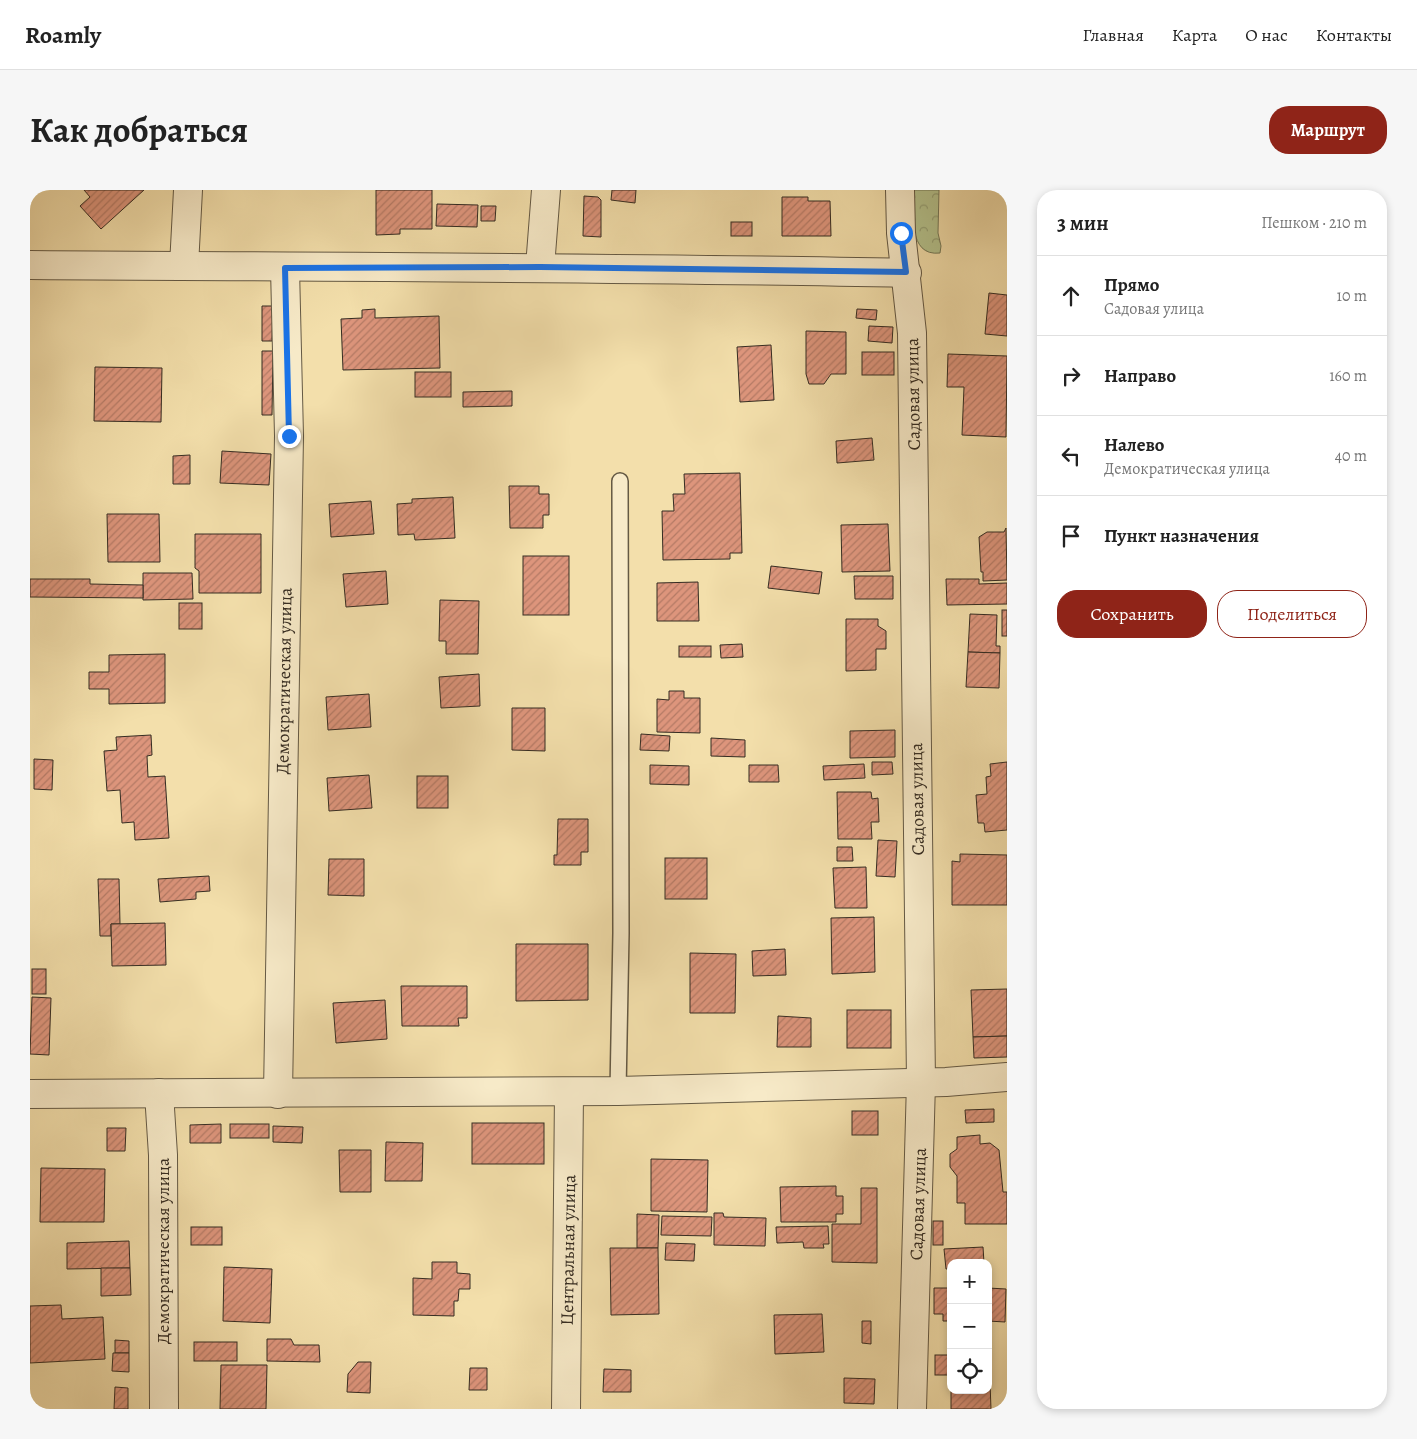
<!DOCTYPE html>
<html lang="ru">
<meta charset="utf-8">
<style>
body{margin:0;font-family:Alegreya,serif;background:#f6f6f6;color:#222}
.controls{position:absolute;right:15px;bottom:15px;display:grid;overflow:hidden;border-radius:10px;box-shadow:0 2px 8px #0003}
.controls button{width:45px;height:45px;display:grid;place-items:center;padding:0;border:0;border-bottom:1px solid #e0e0e0;background:#fff;color:#222;font:25px sans-serif}
.stop{position:absolute;width:15px;height:15px;margin:-11px;border:4px solid #1a73e8;border-radius:50%;background:#fff}
.stop.end{background:#1a73e8;border-color:#fff;box-shadow:0 1px 5px #0008}
.list{margin:0;padding:0;list-style:none}
h2{display:flex;justify-content:space-between;align-items:center;height:65px;margin:0;padding:0 20px;font-size:21px}
h2 small{font-size:16px;font-weight:400;color:#767676}
.list li{display:grid;grid-template-columns:32px 1fr auto;gap:15px;align-items:center;box-sizing:border-box;height:80px;padding:0 20px;border-top:1px solid #e0e0e0}
.list b{display:block;font-size:19px;white-space:nowrap}
.list p{margin:0;font-size:16px;white-space:nowrap;color:#767676}
.list em{font-size:16px;font-style:normal;color:#767676}
.actions{display:flex;gap:10px;padding:15px 20px}
.actions a{flex:1;padding:11px 0;border:1px solid #8f2418;border-radius:20px;text-align:center;font-size:18px;color:#8f2418}
.actions .main{background:#8f2418;color:#fff}
.icon{flex:none;width:28px;height:28px;fill:none;stroke:currentColor;stroke-width:2;stroke-linecap:round;stroke-linejoin:round}
.map{position:relative;flex:none;width:977px;height:1219px;overflow:hidden;border-radius:20px}
header{display:flex;align-items:center;gap:30px;box-sizing:border-box;height:70px;padding:0 25px;background:#fff;border-bottom:1px solid #e0e0e0}
header strong{font-size:24px}
nav{display:flex;gap:28px;margin-inline-start:auto;font-size:18px}
.intro{display:flex;align-items:center;justify-content:space-between;box-sizing:border-box;height:120px;padding:0 30px}
h1{margin:0;font-size:35px}
.button{padding:12px 22px;border-radius:20px;background:#8f2418;color:#fff;font-size:18px;font-weight:700}
main{display:flex;gap:30px;padding:0 30px}
aside{flex:1;background:#fff;border-radius:20px;box-shadow:0 2px 8px #0003}
.map>svg:first-child{display:block}
.forest{fill:url(#forest-crowns);stroke:#757858}
.building{fill:url(#building-hatch);stroke:#352c22}
.lines{fill:none;stroke-linecap:round;stroke-linejoin:round}
.lane-casing{stroke:#645944;stroke-width:18}
.street-casing{stroke:#645944;stroke-width:30}
.lane{stroke:#f7eac8;stroke-width:15}
.street{stroke:#f7eac8;stroke-width:28}
.route{stroke:#1a73e8;stroke-width:6}
.labels{text-anchor:middle;stroke-width:5;stroke-linejoin:round;paint-order:stroke}
.street-label{font-size:18px;fill:#352c22;stroke:#f7eac8}
</style>
<header>
<strong>Roamly</strong>
<nav><a>Главная</a><a>Карта</a><a>О нас</a><a>Контакты</a></nav>
</header>
<div class="intro"><h1>Как добраться</h1><a class="button">Маршрут</a></div>
<main>
<div class="map">
<svg width="977" height="1219" viewBox="0 0 977 1219">
<defs>
<pattern id="forest-crowns" width="20" height="18" patternUnits="userSpaceOnUse" patternTransform="scale(1.25)"><rect width="20" height="18" fill="#b5c38e"/><path d="M2 6a3 3 0 1 1 6 0M12 15a3 3 0 1 1 6 0" fill="none" stroke="#949f74"/></pattern>
<pattern id="building-hatch" width="6" height="6" patternUnits="userSpaceOnUse" patternTransform="scale(1.25)"><rect width="6" height="6" fill="#dd957c"/><path d="M-1 1l2-2M0 6l6-6M5 7l2-2" fill="none" stroke="#b47a65"/></pattern>
</defs>
<rect width="100%" height="100%" fill="#f3dfab"/>
<filter id="stains"><feTurbulence type="fractalNoise" baseFrequency=".004" numOctaves="4"/><feColorMatrix values="0 0 0 0 .2 0 0 0 0 .09 0 0 0 0 .02 0 0 0 .5 -.17"/></filter>
<radialGradient id="worn" r=".72"><stop offset=".6" stop-color="#630" stop-opacity="0"/><stop offset="1" stop-color="#630" stop-opacity=".3"/></radialGradient>
<path class="forest" d="M 883,0 L 909,0 L 908,43 L 911,56 L 910,63 C 877,67 884,21 883,0 Z"/>
<g class="building">
<path d="M 54,0 L 114,0 L 71,39 L 50,16 L 60,7 Z"/>
<path d="M 346,0 L 402,0 L 402,39 L 370,39 L 370,44 L 346,45 Z"/>
<path d="M 582,0 L 606,0 L 605,13 L 581,10 Z"/>
<path d="M 554,6 L 568,7 L 571,10 L 571,47 L 553,46 Z"/>
<path d="M 752,7 L 778,7 L 778,11 L 800,11 L 801,46 L 752,46 Z"/>
<path d="M 407,14 L 448,15 L 447,37 L 406,36 Z"/>
<path d="M 451,16 L 466,16 L 465,31 L 451,31 Z"/>
<rect x="701" y="32" width="21" height="14"/>
<path d="M 959,103 L 977,105 L 977,146 L 955,144 Z"/>
<path d="M 232,116 L 243,116 L 242,151 L 232,151 Z"/>
<path d="M 345,119 L 345,128 L 409,126 L 410,178 L 313,180 L 311,129 L 332,128 L 332,120 Z"/>
<path d="M 827,119 L 847,120 L 846,130 L 826,128 Z"/>
<path d="M 839,136 L 863,137 L 862,153 L 838,151 Z"/>
<path d="M 776,141 L 816,142 L 816,184 L 801,184 L 794,194 L 779,194 L 776,184 Z"/>
<path d="M 741,155 L 744,210 L 710,212 L 707,157 Z"/>
<path d="M 232,161 L 243,161 L 242,225 L 232,225 Z"/>
<rect x="832" y="162" width="32" height="23"/>
<path d="M 918,164 L 977,166 L 976,247 L 932,245 L 934,197 L 917,197 Z"/>
<path d="M 65,177 L 132,178 L 131,232 L 64,231 Z"/>
<rect x="385" y="182" width="36" height="25"/>
<path d="M 482,201 L 482,216 L 433,217 L 433,202 Z"/>
<path d="M 842,248 L 844,270 L 807,273 L 806,251 Z"/>
<path d="M 192,261 L 241,264 L 239,295 L 190,293 Z"/>
<path d="M 160,265 L 160,294 L 143,294 L 143,266 Z"/>
<path d="M 710,283 L 712,363 L 700,363 L 700,369 L 633,370 L 632,321 L 644,321 L 643,304 L 655,304 L 654,284 Z"/>
<path d="M 479,296 L 509,296 L 509,304 L 519,304 L 519,325 L 513,325 L 513,338 L 480,338 Z"/>
<path d="M 423,307 L 425,348 L 385,350 L 384,344 L 368,345 L 367,314 L 382,313 L 382,309 Z"/>
<path d="M 341,311 L 344,344 L 301,347 L 299,314 Z"/>
<path d="M 77,324 L 129,324 L 130,372 L 78,372 Z"/>
<path d="M 858,334 L 860,381 L 812,382 L 811,335 Z"/>
<path d="M 976,338 L 977,390 L 953,391 L 953,382 L 951,382 L 949,347 L 957,342 L 974,342 Z"/>
<path d="M 165,344 L 231,344 L 231,403 L 169,403 L 169,381 L 165,378 Z"/>
<rect x="493" y="366" width="46" height="59"/>
<path d="M 741,376 L 792,382 L 789,404 L 738,398 Z"/>
<path d="M 356,381 L 358,414 L 316,417 L 313,384 Z"/>
<path d="M 113,383 L 162,383 L 163,409 L 113,410 Z"/>
<path d="M 824,386 L 863,386 L 863,409 L 825,409 Z"/>
<path d="M 0,389 L 60,389 L 60,394 L 113,395 L 113,408 L 0,407 Z"/>
<path d="M 916,389 L 949,389 L 949,394 L 977,393 L 977,414 L 917,415 Z"/>
<path d="M 668,392 L 669,431 L 627,431 L 627,393 Z"/>
<path d="M 410,410 L 449,411 L 448,464 L 416,464 L 416,451 L 409,451 Z"/>
<rect x="149" y="413" width="23" height="26"/>
<rect x="972" y="420" width="5" height="26"/>
<path d="M 940,424 L 967,425 L 966,456 L 970,456 L 970,463 L 938,462 Z"/>
<path d="M 816,429 L 848,429 L 848,436 L 856,441 L 856,459 L 846,459 L 846,480 L 816,481 Z"/>
<path d="M 712,454 L 713,467 L 691,468 L 690,455 Z"/>
<rect x="649" y="456" width="32" height="11"/>
<path d="M 938,462 L 970,463 L 969,498 L 936,497 Z"/>
<path d="M 135,464 L 135,513 L 79,514 L 79,499 L 59,499 L 59,482 L 79,482 L 79,465 Z"/>
<path d="M 449,484 L 450,516 L 411,518 L 409,487 Z"/>
<path d="M 639,501 L 654,501 L 654,508 L 670,508 L 670,543 L 627,542 L 627,509 L 639,510 Z"/>
<path d="M 339,504 L 341,537 L 298,540 L 296,507 Z"/>
<path d="M 482,518 L 515,518 L 515,561 L 482,560 Z"/>
<path d="M 865,540 L 865,567 L 820,568 L 820,541 Z"/>
<path d="M 611,544 L 640,546 L 639,561 L 610,560 Z"/>
<path d="M 121,545 L 122,565 L 117,566 L 118,587 L 135,586 L 139,648 L 105,650 L 104,632 L 92,633 L 90,600 L 77,601 L 74,561 L 87,560 L 86,547 Z"/>
<path d="M 681,548 L 715,550 L 715,567 L 681,566 Z"/>
<path d="M 4,569 L 23,570 L 22,600 L 4,599 Z"/>
<path d="M 842,572 L 862,572 L 863,584 L 842,585 Z"/>
<path d="M 977,572 L 977,640 L 955,642 L 954,633 L 948,633 L 946,605 L 957,604 L 956,587 L 961,586 L 960,574 Z"/>
<path d="M 834,574 L 835,588 L 794,590 L 793,576 Z"/>
<path d="M 620,575 L 659,576 L 659,595 L 620,594 Z"/>
<path d="M 719,575 L 748,575 L 749,592 L 719,592 Z"/>
<path d="M 339,585 L 342,618 L 299,621 L 297,588 Z"/>
<rect x="387" y="586" width="31" height="32"/>
<path d="M 807,602 L 841,602 L 842,609 L 848,608 L 849,632 L 841,632 L 842,649 L 808,649 Z"/>
<path d="M 528,629 L 558,629 L 558,662 L 551,662 L 551,675 L 524,675 L 524,665 L 527,665 Z"/>
<path d="M 848,650 L 867,651 L 865,687 L 846,686 Z"/>
<path d="M 807,657 L 822,657 L 823,671 L 807,671 Z"/>
<path d="M 930,664 L 977,665 L 977,715 L 922,715 L 922,671 L 930,672 Z"/>
<rect x="635" y="668" width="42" height="41"/>
<path d="M 299,669 L 334,669 L 334,706 L 298,705 Z"/>
<path d="M 836,677 L 837,718 L 805,718 L 803,678 Z"/>
<path d="M 179,686 L 180,701 L 166,702 L 166,709 L 130,712 L 128,689 Z"/>
<path d="M 68,689 L 89,689 L 90,734 L 81,734 L 81,746 L 70,746 Z"/>
<path d="M 844,727 L 845,782 L 802,784 L 801,728 Z"/>
<path d="M 135,733 L 136,775 L 82,776 L 81,734 Z"/>
<path d="M 486,754 L 558,754 L 558,810 L 486,811 Z"/>
<path d="M 755,759 L 756,785 L 723,786 L 722,761 Z"/>
<path d="M 660,763 L 706,764 L 705,823 L 660,823 Z"/>
<rect x="2" y="779" width="14" height="25"/>
<path d="M 371,796 L 437,796 L 437,828 L 428,828 L 429,836 L 372,836 Z"/>
<path d="M 977,799 L 977,846 L 943,847 L 941,800 Z"/>
<path d="M 2,807 L 21,808 L 19,865 L 0,864 Z"/>
<path d="M 355,810 L 357,849 L 306,853 L 303,813 Z"/>
<rect x="817" y="820" width="44" height="38"/>
<path d="M 748,826 L 781,828 L 781,857 L 747,857 Z"/>
<path d="M 977,846 L 977,867 L 944,868 L 943,847 Z"/>
<path d="M 964,919 L 964,932 L 936,933 L 935,920 Z"/>
<rect x="822" y="921" width="26" height="24"/>
<rect x="442" y="933" width="72" height="41"/>
<path d="M 191,934 L 191,953 L 160,953 L 160,935 Z"/>
<rect x="200" y="934" width="39" height="14"/>
<path d="M 243,936 L 273,937 L 272,953 L 243,952 Z"/>
<path d="M 77,938 L 96,938 L 95,961 L 77,961 Z"/>
<path d="M 950,945 L 950,954 L 960,953 L 969,960 L 973,1002 L 977,1002 L 977,1034 L 935,1034 L 935,1013 L 927,1013 L 927,986 L 920,977 L 920,964 L 927,959 L 927,947 Z"/>
<path d="M 356,952 L 393,953 L 392,991 L 355,991 Z"/>
<path d="M 309,960 L 341,960 L 341,1002 L 310,1002 Z"/>
<path d="M 621,969 L 678,970 L 677,1022 L 621,1021 Z"/>
<path d="M 11,978 L 75,979 L 74,1032 L 10,1032 Z"/>
<path d="M 806,996 L 806,1006 L 813,1006 L 813,1024 L 806,1024 L 806,1032 L 751,1032 L 750,997 Z"/>
<path d="M 831,998 L 847,998 L 847,1073 L 802,1072 L 802,1034 L 831,1034 Z"/>
<path d="M 684,1023 L 693,1023 L 694,1027 L 736,1028 L 735,1056 L 684,1055 Z"/>
<path d="M 607,1024 L 629,1025 L 628,1058 L 607,1058 Z"/>
<path d="M 632,1026 L 682,1027 L 681,1046 L 631,1045 Z"/>
<rect x="903" y="1031" width="10" height="24"/>
<path d="M 798,1036 L 799,1054 L 793,1054 L 794,1058 L 774,1058 L 773,1052 L 747,1053 L 746,1037 Z"/>
<rect x="161" y="1037" width="31" height="18"/>
<path d="M 99,1051 L 100,1078 L 37,1079 L 37,1053 Z"/>
<path d="M 636,1053 L 665,1054 L 664,1071 L 635,1070 Z"/>
<path d="M 953,1057 L 954,1073 L 921,1073 L 921,1079 L 916,1079 L 914,1059 Z"/>
<path d="M 580,1058 L 628,1058 L 629,1124 L 581,1125 Z"/>
<path d="M 402,1072 L 427,1072 L 427,1083 L 440,1084 L 440,1099 L 429,1099 L 428,1111 L 424,1111 L 424,1126 L 383,1125 L 383,1088 L 402,1089 Z"/>
<path d="M 194,1077 L 242,1079 L 240,1133 L 193,1131 Z"/>
<path d="M 71,1078 L 100,1078 L 101,1105 L 71,1106 Z"/>
<path d="M 904,1098 L 921,1098 L 921,1131 L 913,1131 L 913,1124 L 904,1124 Z"/>
<path d="M 958,1098 L 976,1099 L 975,1132 L 958,1131 Z"/>
<path d="M 31,1115 L 32,1129 L 73,1127 L 75,1169 L 0,1173 L 0,1116 Z"/>
<path d="M 792,1124 L 794,1162 L 745,1164 L 744,1125 Z"/>
<path d="M 832,1131 L 841,1131 L 841,1154 L 832,1153 Z"/>
<path d="M 237,1149 L 261,1149 L 264,1155 L 289,1155 L 290,1172 L 237,1171 Z"/>
<path d="M 85,1150 L 99,1151 L 99,1163 L 85,1163 Z"/>
<rect x="164" y="1152" width="43" height="19"/>
<path d="M 83,1163 L 99,1163 L 99,1182 L 82,1181 Z"/>
<rect x="905" y="1165" width="16" height="20"/>
<path d="M 328,1172 L 341,1172 L 340,1203 L 317,1202 L 318,1184 Z"/>
<path d="M 191,1175 L 237,1175 L 236,1219 L 190,1219 Z"/>
<path d="M 440,1178 L 457,1178 L 457,1200 L 439,1200 Z"/>
<path d="M 574,1179 L 601,1180 L 601,1202 L 573,1202 Z"/>
<path d="M 814,1188 L 845,1189 L 844,1214 L 814,1213 Z"/>
<path d="M 958,1193 L 960,1193 L 961,1219 L 921,1219 L 921,1200 L 958,1200 Z"/>
<path d="M 85,1197 L 98,1198 L 98,1219 L 84,1219 Z"/>
</g>
<g class="lines">
<defs>
<path id="lane" d="M 588,901 L 591,743 L 590,291"/>
<g id="street">
<path d="M 870,0 L 871,43 L 882,143 L 891,892 L 882,1219"/>
<path d="M 0,75 C 292,77 584,77 877,83"/>
<path d="M 154,76 L 158,0"/>
<path d="M 510,77 L 516,0"/>
<path d="M 129,903 L 133,965 L 134,1219"/>
<path d="M 0,904 L 588,901 L 916,892 L 977,887"/>
<path d="M 248,904 L 259,246 L 255,78"/>
<path d="M 536,1219 L 539,902"/>
</g>
</defs>
<use href="#lane" class="lane-casing"/>
<use href="#street" class="street-casing"/>
<use href="#lane" class="lane"/>
<use href="#street" class="street"/>
</g>
<g class="lines">
<path class="route" d="M 259,246 L 255,78 L 510,77 L 876,82 L 871,43"/>
</g>
<g class="labels">
<g class="street-label">
<text transform="translate(883 204) rotate(-91)" y="6">Садовая улица</text>
<text transform="translate(254 491) rotate(-89)" y="6">Демократическая улица</text>
<text transform="translate(887 609) rotate(-91)" y="6">Садовая улица</text>
<text transform="translate(888 1014) rotate(-88)" y="6">Садовая улица</text>
<text transform="translate(538 1060) rotate(-89)" y="6">Центральная улица</text>
<text transform="translate(133 1061) rotate(-90)" y="6">Демократическая улица</text>
</g>
</g>
<rect width="100%" height="100%" filter="url(#stains)"/>
<rect width="100%" height="100%" fill="url(#worn)"/>
</svg>
<div class="controls">
<button>+</button>
<button>−</button>
<button><svg class="icon" aria-label="locate" viewBox="0 0 24 24"><circle cx="12" cy="12" r="6"/><path d="M12 2v4M12 18v4M2 12h4M18 12h4"/></svg></button>
</div>
<div class="stop" style="left:871px;top:43px"></div>
<div class="stop end" style="left:259px;top:246px"></div>
</div>
<aside>
<h2>3 мин<small>Пешком · 210 m</small></h2>
<ul class="list">
<li><svg class="icon" aria-label="ahead" viewBox="0 0 24 24"><path d="M12 20V5M6 11l6-6 6 6"/></svg><div><b>Прямо</b><p>Садовая улица</p></div><em>10 m</em></li>
<li><svg class="icon" aria-label="right" viewBox="0 0 24 24"><path d="M7 20v-9h11M14 6l5 5-5 5"/></svg><div><b>Направо</b></div><em>160 m</em></li>
<li><svg class="icon" aria-label="left" viewBox="0 0 24 24"><path d="M17 20v-9H6M10 6l-5 5 5 5"/></svg><div><b>Налево</b><p>Демократическая улица</p></div><em>40 m</em></li>
<li><svg class="icon" aria-label="arrive" viewBox="0 0 24 24"><path d="M6 21V4h12l-3 4 3 4H6"/></svg><div><b>Пункт назначения</b></div></li>
</ul>
<div class="actions"><a class="main">Сохранить</a><a>Поделиться</a></div>
</aside>
</main>
